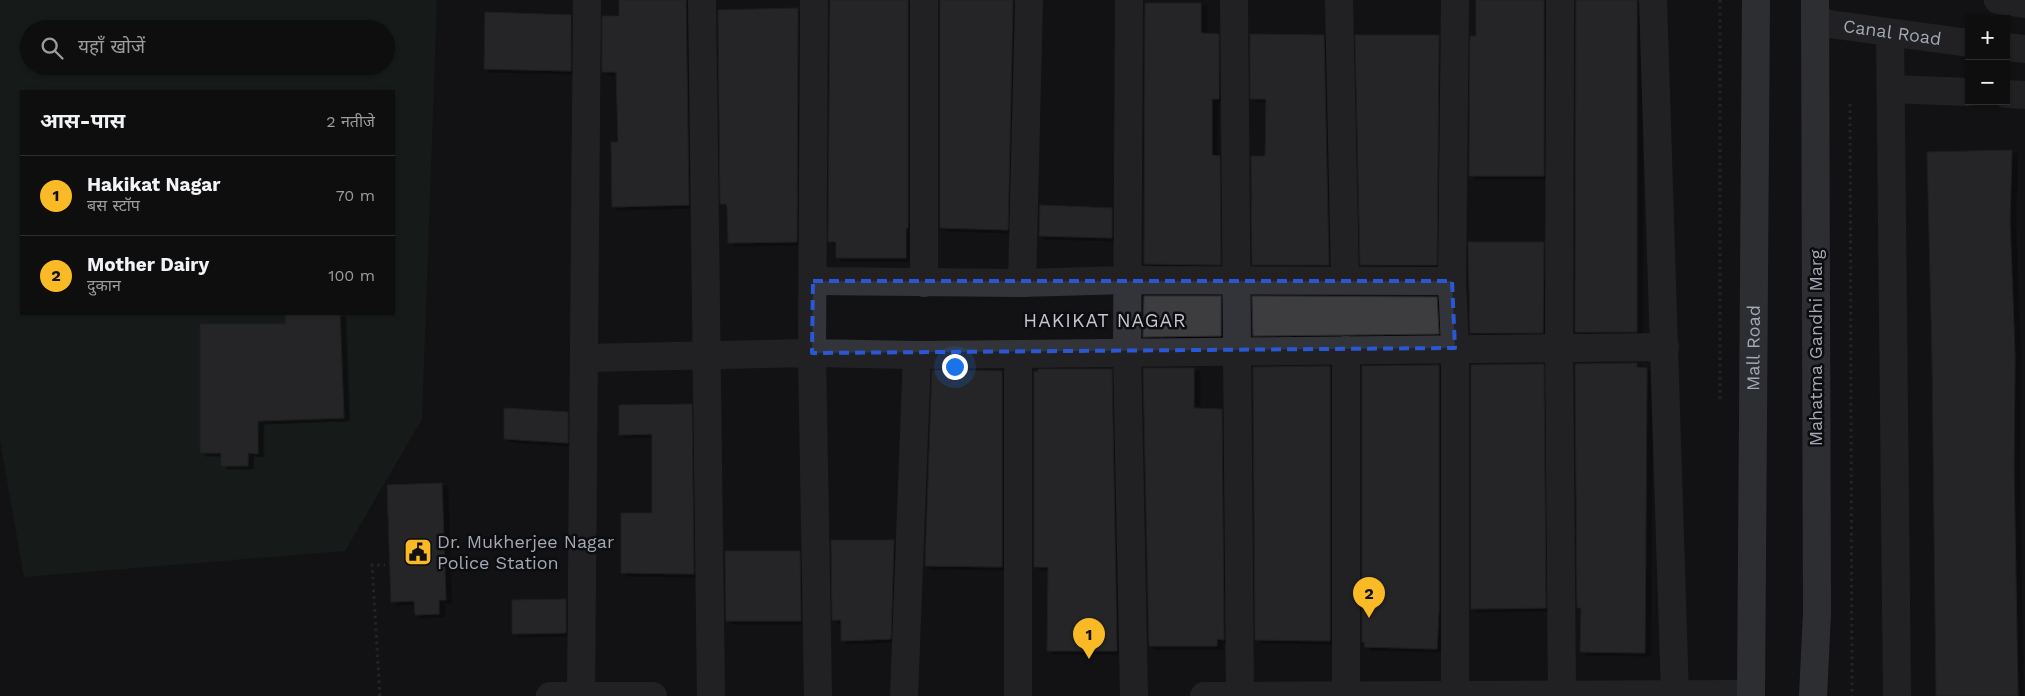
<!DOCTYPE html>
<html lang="hi">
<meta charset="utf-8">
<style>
body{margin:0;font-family:"Work Sans","Noto Sans Devanagari",sans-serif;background:#171718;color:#f1f3f6}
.controls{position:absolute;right:15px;top:15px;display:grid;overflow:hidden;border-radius:0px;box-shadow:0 1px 4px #0004}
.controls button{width:45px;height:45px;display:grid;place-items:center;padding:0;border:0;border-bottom:1px solid #2e2e2f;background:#0e0e0f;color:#f1f3f6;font:25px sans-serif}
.you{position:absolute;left:954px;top:366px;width:18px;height:18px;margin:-12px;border:4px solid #fff;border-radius:50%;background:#1a73e8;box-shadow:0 0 0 8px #1a73e833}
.badge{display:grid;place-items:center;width:32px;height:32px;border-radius:50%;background:#f9ba25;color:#111;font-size:16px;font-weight:700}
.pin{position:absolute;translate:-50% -41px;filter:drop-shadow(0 1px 2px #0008)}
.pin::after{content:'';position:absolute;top:26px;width:18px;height:15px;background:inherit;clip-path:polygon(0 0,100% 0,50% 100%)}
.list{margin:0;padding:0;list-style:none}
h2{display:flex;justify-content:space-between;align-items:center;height:65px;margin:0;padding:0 20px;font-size:21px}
h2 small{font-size:16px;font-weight:400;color:#9b9c9e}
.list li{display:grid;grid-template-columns:32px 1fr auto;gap:15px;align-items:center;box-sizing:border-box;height:80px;padding:0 20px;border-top:1px solid #2e2e2f}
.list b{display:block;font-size:19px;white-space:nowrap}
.list p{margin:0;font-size:16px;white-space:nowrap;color:#9b9c9e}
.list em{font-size:16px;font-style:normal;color:#9b9c9e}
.icon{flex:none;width:28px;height:28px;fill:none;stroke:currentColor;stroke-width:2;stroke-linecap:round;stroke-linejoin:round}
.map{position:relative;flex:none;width:2025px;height:696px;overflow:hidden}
.search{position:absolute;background:#0e0e0f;box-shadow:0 1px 4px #0004;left:20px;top:20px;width:375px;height:55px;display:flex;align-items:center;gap:12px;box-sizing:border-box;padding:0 18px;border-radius:28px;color:#9b9c9e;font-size:19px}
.panel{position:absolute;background:#0e0e0f;box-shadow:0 1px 4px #0004;left:20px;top:90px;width:375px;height:225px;border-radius:0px}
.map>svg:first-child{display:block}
.green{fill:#1c241e;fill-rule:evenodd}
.building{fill:#3c3d41;stroke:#2c2c30;filter:url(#shadow)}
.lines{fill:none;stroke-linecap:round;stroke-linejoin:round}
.path{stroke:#393b40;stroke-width:3;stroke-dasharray:2.5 4;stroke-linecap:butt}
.minor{stroke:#333439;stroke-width:28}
.tertiary{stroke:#333439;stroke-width:28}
.primary{stroke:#4f5158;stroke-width:28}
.marked{fill:none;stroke:#2a57d4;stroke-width:4;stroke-dasharray:10 6;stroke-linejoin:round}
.labels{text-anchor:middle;stroke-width:5;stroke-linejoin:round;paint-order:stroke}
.street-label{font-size:18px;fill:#a3a8b5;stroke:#0d0d0f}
.poi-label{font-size:18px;fill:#a3a8b5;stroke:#0d0d0f;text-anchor:start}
.neighbourhood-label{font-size:19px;letter-spacing:1px;fill:#c4c7d1;stroke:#0d0d0f}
</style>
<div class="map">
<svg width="2025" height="696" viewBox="0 0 2025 696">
<defs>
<filter id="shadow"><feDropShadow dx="5.5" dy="3" stdDeviation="0" flood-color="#0009"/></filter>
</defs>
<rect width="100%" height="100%" fill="#121214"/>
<path class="green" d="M 0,0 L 437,0 L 422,419 L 345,551 L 24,577 L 0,440 ZM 29,29 L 386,29 L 386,66 L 29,66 ZM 21,91 L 394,91 L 394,314 L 21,314 Z"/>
<g class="building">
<path d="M 619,0 L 686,0 L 689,205 L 612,207 L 611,142 L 618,142 L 616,72 L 602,72 L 602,16 L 619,16 Z"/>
<path d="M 830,0 L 908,0 L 908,228 L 906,228 L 906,258 L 836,258 L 836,242 L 828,242 Z"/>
<path d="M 940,0 L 1013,0 L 1008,230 L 940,228 Z"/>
<path d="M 1476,0 L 1544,0 L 1544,176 L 1469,176 L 1470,36 L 1476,36 Z"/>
<path d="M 1576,0 L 1637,0 L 1637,332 L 1575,332 Z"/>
<path d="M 1145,3 L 1201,3 L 1201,33 L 1219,34 L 1219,99 L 1212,99 L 1212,155 L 1220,156 L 1221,265 L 1144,264 Z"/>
<path d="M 798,8 L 797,242 L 728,243 L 727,207 L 726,204 L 720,204 L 718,10 Z"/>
<path d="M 485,12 L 571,15 L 571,71 L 484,69 Z"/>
<path d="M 1250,34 L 1324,35 L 1329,265 L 1252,265 L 1251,156 L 1265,156 L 1266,99 L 1250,99 Z"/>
<path d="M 1355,35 L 1439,35 L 1437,265 L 1360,265 Z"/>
<path d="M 2012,150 L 2010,221 L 2015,354 L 2014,469 L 2018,696 L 1936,696 L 1932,357 L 1927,152 Z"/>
<path d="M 1040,205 L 1112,208 L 1112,238 L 1039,236 Z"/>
<path d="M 1468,242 L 1544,242 L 1543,333 L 1470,333 Z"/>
<path d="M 1144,296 L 1221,296 L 1221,336 L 1143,337 Z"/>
<path d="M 1252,296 L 1437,297 L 1439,334 L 1253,336 Z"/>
<path d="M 285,314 L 340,314 L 344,418 L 258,421 L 258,454 L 248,453 L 248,466 L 221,466 L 221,453 L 200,453 L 200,324 L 286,324 Z"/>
<path d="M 1637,363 L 1637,367 L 1647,368 L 1645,653 L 1580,652 L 1581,608 L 1577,608 L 1575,364 Z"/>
<path d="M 1544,364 L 1546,608 L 1471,609 L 1471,365 Z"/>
<path d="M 1439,365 L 1439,609 L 1437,649 L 1364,647 L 1365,642 L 1362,642 L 1362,366 Z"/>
<path d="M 1330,366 L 1330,641 L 1255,640 L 1253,367 Z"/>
<path d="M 1143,368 L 1194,368 L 1194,408 L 1222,409 L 1224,640 L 1217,639 L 1217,646 L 1149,646 Z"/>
<path d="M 1038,369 L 1112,369 L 1117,651 L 1047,651 L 1048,567 L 1034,567 L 1034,371 L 1038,372 Z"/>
<path d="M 932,370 L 1002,371 L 1002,567 L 925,566 Z"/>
<path d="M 692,404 L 694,574 L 621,573 L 621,513 L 652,513 L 652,434 L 619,435 L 619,405 Z"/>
<path d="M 504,408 L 568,412 L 568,443 L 504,439 Z"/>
<path d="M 442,483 L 446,600 L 439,600 L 439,614 L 415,615 L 414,601 L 391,602 L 387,485 Z"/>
<path d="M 831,540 L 894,540 L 891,639 L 841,641 L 841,620 L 832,620 Z"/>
<path d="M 725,551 L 800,551 L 801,621 L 726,621 Z"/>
<path d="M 566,599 L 566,633 L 512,634 L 512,600 Z"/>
</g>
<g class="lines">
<g class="path">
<path d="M 1720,0 L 1720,401"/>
<path d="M 1850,104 L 1852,696"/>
<path d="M 380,696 L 372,565 L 385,565"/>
</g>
<g class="minor">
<path d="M 702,0 L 711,696"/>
<path d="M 814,0 L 812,353 L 917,355 L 1665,347"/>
<path d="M 1129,0 L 1127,353 L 1134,696"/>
<path d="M 1234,0 L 1240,696"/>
<path d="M 1339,0 L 1345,280"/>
<path d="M 1560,0 L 1559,348 L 1562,694"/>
<path d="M 1653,0 L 1675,696"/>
<path d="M 1998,0 L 2025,4"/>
<path id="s1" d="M 1815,22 L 1969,43"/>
<path d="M 1890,33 L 1897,696"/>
<path d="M 2006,47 L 2025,49"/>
<path d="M 1891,89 L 1969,92"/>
<path d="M 2006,94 L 2025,95"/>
<path d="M 813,281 L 1022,283 L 1126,280 L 1452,281"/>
<path d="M 924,283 L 924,0"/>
<path d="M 1022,283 L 1029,0"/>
<path d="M 1018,354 L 1018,696"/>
<path d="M 586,358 L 812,353 L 818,696"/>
<path d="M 1346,694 L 1346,350"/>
<path d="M 1455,694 L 1455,348 L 1452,281 L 1455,0"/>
<path d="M 581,696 L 587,0"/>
<path d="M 904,696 L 917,355"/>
</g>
<g class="tertiary">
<path d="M 550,696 L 653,696"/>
<path d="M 1204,696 L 1751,694"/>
</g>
<g class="primary">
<path id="s2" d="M 1751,696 L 1756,0"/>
<path d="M 1813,696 L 1817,613 L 1815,0"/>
</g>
</g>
<path d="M0 0H2025V696H0ZM 813,281 L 1452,281 L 1455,348 L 812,353 Z" fill="#121214" fill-opacity=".55" fill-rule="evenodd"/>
<path class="marked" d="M 813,281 L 1452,281 L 1455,348 L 812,353 Z"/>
<defs>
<symbol id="civic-square" viewBox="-11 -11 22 22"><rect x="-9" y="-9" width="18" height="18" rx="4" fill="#f9ba25" stroke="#0d0d0f"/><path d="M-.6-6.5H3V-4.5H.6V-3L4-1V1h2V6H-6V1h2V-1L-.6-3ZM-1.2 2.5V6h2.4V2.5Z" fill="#111"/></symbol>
</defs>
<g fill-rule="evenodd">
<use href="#civic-square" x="402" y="536" width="32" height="32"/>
</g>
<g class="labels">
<g class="street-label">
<text dy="6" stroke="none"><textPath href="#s1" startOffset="78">Canal Road</textPath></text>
<text dy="6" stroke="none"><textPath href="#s2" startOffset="348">Mall Road</textPath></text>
<text transform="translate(1816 348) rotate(-90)" y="6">Mahatma Gandhi Marg</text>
</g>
<g class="poi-label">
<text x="437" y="548">Dr. Mukherjee Nagar<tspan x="437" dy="21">Police Station</tspan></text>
</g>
<g class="neighbourhood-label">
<text x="1105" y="327">HAKIKAT NAGAR</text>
</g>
</g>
</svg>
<div class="controls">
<button>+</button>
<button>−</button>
</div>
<div class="you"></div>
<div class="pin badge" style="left:1089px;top:659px">1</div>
<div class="pin badge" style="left:1369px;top:618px">2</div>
<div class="search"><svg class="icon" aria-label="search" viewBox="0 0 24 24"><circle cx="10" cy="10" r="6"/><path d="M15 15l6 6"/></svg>यहाँ खोजें</div>
<section class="panel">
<h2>आस-पास<small>2 नतीजे</small></h2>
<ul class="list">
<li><span class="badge">1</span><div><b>Hakikat Nagar</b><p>बस स्टॉप</p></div><em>70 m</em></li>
<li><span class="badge">2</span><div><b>Mother Dairy</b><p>दुकान</p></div><em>100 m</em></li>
</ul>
</section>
</div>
